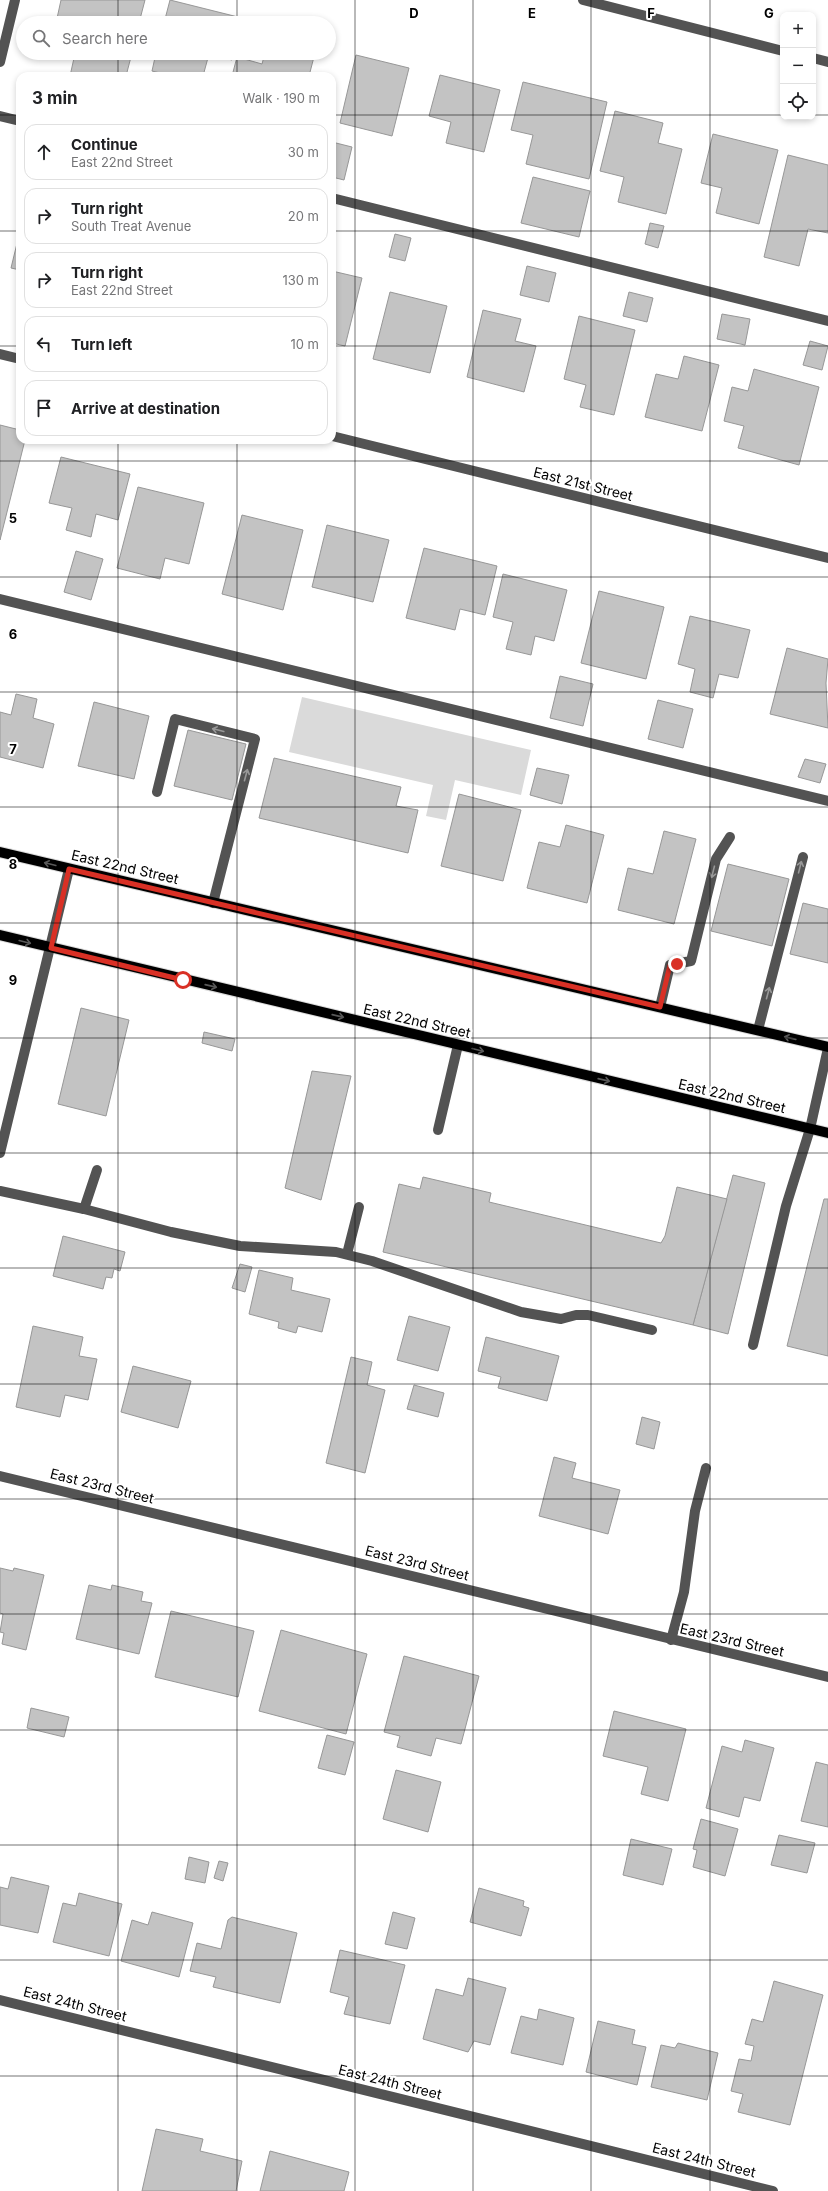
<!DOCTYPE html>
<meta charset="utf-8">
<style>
body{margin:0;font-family:Inter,sans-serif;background:#f6f6f6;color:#202124}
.controls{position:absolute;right:12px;top:12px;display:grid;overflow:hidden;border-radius:8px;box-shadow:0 2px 6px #0003}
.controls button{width:36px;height:36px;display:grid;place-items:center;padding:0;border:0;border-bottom:1px solid #e0e0e0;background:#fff;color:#202124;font:20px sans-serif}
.stop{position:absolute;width:12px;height:12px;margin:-9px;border:3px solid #d93025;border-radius:50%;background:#fff}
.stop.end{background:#d93025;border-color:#fff;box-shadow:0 1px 4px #0008}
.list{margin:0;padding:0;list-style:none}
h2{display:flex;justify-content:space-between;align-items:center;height:52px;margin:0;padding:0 16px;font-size:17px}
h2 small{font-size:13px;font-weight:400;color:#757577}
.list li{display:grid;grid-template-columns:26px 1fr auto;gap:12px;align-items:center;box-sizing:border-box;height:56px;margin:0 8px 8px;padding:0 8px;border:1px solid #e0e0e0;border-radius:12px}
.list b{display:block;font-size:15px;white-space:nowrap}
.list p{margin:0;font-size:13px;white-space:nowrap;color:#757577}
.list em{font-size:13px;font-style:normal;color:#757577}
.icon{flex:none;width:22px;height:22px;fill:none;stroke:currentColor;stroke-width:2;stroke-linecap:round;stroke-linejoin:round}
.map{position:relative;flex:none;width:828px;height:2191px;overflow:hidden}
.search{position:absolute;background:#fff;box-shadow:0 2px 6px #0003;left:16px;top:16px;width:320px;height:44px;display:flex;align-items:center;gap:10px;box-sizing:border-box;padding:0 14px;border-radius:22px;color:#757577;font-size:15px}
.panel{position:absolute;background:#fff;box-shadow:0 2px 6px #0003;left:16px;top:72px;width:320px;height:372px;border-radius:12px}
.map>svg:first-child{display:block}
.green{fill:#dadada}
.building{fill:#c3c3c3;stroke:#979797}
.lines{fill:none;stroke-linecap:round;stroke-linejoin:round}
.major-casing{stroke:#dbdbdb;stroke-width:12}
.minor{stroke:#535353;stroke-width:10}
.major{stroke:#000;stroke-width:10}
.oneway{stroke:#989898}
.oneway2{stroke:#595959}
.route{stroke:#d93025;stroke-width:5}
.grid{fill:none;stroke:#000;stroke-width:1;stroke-opacity:0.55}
.labels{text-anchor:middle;stroke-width:4;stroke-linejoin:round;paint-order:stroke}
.street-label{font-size:14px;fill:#000;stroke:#fff}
.grid-label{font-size:13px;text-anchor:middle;font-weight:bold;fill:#000;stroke:#fff;stroke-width:4;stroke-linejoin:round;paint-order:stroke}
</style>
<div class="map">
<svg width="828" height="2191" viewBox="0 0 828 2191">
<rect width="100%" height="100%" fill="#fff"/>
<path class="green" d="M 302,697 L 531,750 L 521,795 L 455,780 L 446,820 L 426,816 L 433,785 L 289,752 Z"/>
<g class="building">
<path d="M 61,0 L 145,0 L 139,23 L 56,23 Z"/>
<path d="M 170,0 L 242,18 L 241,23 L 164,23 Z"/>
<path d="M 55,53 L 132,53 L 126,76 L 70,76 L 74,58 Z"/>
<path d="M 156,53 L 233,53 L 232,60 L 209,54 L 203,76 L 172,76 L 152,71 Z"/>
<path d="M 265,53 L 315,53 L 309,76 L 232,76 L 237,57 L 262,64 Z"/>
<path d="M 356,55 L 409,68 L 392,136 L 340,123 Z"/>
<path d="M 440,75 L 500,90 L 484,152 L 446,143 L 451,122 L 429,116 Z"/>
<path d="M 523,82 L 607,102 L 589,179 L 526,164 L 533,135 L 511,130 Z"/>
<path d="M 615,111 L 663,123 L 658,143 L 682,149 L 666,214 L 618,202 L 624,177 L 600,171 Z"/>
<path d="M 713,134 L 778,150 L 759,224 L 716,213 L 722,188 L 701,183 Z"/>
<path d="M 332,142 L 352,147 L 344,180 L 332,177 Z"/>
<path d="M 788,155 L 828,165 L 828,233 L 808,229 L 799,266 L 764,257 Z"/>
<path d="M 533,177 L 590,191 L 579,237 L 521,223 Z"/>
<path d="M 650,223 L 664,226 L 658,248 L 645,244 Z"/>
<path d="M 20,231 L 20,270 L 11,268 Z"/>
<path d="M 395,234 L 411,238 L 405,261 L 389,257 Z"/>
<path d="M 527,266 L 556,273 L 549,302 L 520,295 Z"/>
<path d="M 332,271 L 362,278 L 345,346 L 332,343 Z"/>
<path d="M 390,292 L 447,306 L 430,373 L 373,359 Z"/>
<path d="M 629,292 L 653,298 L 647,322 L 623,316 Z"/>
<path d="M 483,310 L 521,319 L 515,341 L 536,346 L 524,392 L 467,377 Z"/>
<path d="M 722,314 L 750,319 L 745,345 L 717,339 Z"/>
<path d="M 579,316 L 635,330 L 614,415 L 580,407 L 586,385 L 564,379 Z"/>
<path d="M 810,341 L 828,346 L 822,370 L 803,365 Z"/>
<path d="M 684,356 L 719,365 L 702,431 L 645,417 L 656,374 L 678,379 Z"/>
<path d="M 754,369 L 819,387 L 799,465 L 738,448 L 744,426 L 724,421 L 732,387 L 748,391 Z"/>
<path d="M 0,425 L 20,430 L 20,440 L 25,440 L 0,540 Z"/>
<path d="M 61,457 L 130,474 L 118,520 L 96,514 L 91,537 L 66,530 L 72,508 L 49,503 Z"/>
<path d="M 138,487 L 204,503 L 189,564 L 165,558 L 160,579 L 117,568 Z"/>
<path d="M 242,515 L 303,530 L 283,610 L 222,594 Z"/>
<path d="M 327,525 L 389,540 L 373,602 L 312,587 Z"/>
<path d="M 424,548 L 497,566 L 485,615 L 460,609 L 455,630 L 406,618 Z"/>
<path d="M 76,551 L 103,559 L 91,600 L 64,592 Z"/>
<path d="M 503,574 L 567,590 L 554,641 L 535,636 L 531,655 L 506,649 L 513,622 L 493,617 Z"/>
<path d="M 599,591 L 664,607 L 646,679 L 581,663 Z"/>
<path d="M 690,616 L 750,630 L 738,678 L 719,674 L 713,698 L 690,692 L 695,669 L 678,664 Z"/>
<path d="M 787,648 L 828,659 L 826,683 L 828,728 L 770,714 Z"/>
<path d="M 560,676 L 593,684 L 583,726 L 550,718 Z"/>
<path d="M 16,694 L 37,699 L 33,718 L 54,724 L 43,768 L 0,757 L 0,712 L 11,715 Z"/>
<path d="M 658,700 L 693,709 L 683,748 L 648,739 Z"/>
<path d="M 94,702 L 149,716 L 134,779 L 78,766 Z"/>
<path d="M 188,730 L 246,744 L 232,800 L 174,786 Z"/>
<path d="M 274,758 L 401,787 L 396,806 L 418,810 L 408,853 L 259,818 Z"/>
<path d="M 805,759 L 826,764 L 820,783 L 798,777 Z"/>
<path d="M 537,768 L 569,775 L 562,804 L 530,795 Z"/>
<path d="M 459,794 L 521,810 L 503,881 L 441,866 Z"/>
<path d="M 566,825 L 604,835 L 587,903 L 527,888 L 539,842 L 560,847 Z"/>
<path d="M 664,831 L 696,839 L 674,924 L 618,910 L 628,868 L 653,874 Z"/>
<path d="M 728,864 L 789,879 L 772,946 L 711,931 Z"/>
<path d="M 803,903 L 828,909 L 828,963 L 790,954 Z"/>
<path d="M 81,1008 L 129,1020 L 106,1116 L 58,1104 Z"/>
<path d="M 204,1032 L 235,1039 L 232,1051 L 202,1043 Z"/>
<path d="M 312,1071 L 351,1076 L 321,1200 L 285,1188 Z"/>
<path d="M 733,1175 L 765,1183 L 728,1334 L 693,1325 Z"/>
<path d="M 423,1177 L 491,1193 L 489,1202 L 661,1243 L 665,1236 L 677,1187 L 727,1199 L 693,1325 L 383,1252 L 399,1184 L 420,1189 Z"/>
<path d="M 824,1199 L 828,1199 L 828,1356 L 787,1346 Z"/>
<path d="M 63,1236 L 125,1252 L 120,1271 L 114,1269 L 112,1278 L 106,1277 L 103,1289 L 53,1276 Z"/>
<path d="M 240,1264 L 252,1267 L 245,1292 L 232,1288 Z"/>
<path d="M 259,1270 L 293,1278 L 291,1290 L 330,1299 L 322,1332 L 298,1326 L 296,1333 L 278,1328 L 279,1322 L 249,1314 Z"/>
<path d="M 409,1316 L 450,1327 L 438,1371 L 397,1360 Z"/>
<path d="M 33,1326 L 83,1337 L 79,1356 L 97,1359 L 88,1400 L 65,1395 L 60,1417 L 16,1407 Z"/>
<path d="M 486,1337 L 559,1356 L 547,1401 L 498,1388 L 501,1377 L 478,1371 Z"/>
<path d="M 351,1357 L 372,1362 L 367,1385 L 385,1390 L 365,1473 L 326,1463 Z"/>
<path d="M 133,1366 L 191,1381 L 178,1428 L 121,1412 Z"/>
<path d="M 414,1385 L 444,1393 L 438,1417 L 407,1409 Z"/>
<path d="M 642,1417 L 660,1422 L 654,1449 L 636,1444 Z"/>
<path d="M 554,1457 L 576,1463 L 572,1478 L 620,1490 L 608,1534 L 539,1516 Z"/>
<path d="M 0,1568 L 13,1571 L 14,1568 L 44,1575 L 26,1650 L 2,1644 L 4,1633 L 0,1632 L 3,1614 L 0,1613 Z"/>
<path d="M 89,1585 L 111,1590 L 112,1585 L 143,1592 L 141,1601 L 152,1603 L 139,1654 L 76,1639 Z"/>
<path d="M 171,1611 L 254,1631 L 238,1697 L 155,1677 Z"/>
<path d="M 281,1630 L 367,1654 L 346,1734 L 259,1711 Z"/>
<path d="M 404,1656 L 479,1676 L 461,1744 L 436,1738 L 431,1756 L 397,1747 L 400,1736 L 384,1732 Z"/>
<path d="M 31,1708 L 69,1717 L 64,1737 L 27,1728 Z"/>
<path d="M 614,1711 L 686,1729 L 668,1801 L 641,1794 L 648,1767 L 603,1756 Z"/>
<path d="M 327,1735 L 354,1742 L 345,1775 L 318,1768 Z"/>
<path d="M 745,1740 L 774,1748 L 760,1801 L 744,1797 L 739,1817 L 706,1808 L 722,1746 L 742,1752 Z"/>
<path d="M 816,1762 L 828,1765 L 828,1827 L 801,1821 Z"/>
<path d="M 396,1770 L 441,1782 L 428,1832 L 383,1819 Z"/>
<path d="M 701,1819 L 738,1829 L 725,1876 L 693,1867 L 697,1850 L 693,1849 Z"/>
<path d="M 779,1835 L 815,1843 L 807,1873 L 771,1865 Z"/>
<path d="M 631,1839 L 672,1849 L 663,1885 L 623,1875 Z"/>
<path d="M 189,1857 L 209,1862 L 205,1883 L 185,1879 Z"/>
<path d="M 219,1861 L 228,1863 L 223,1881 L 214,1878 Z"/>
<path d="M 11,1877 L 49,1886 L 38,1933 L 0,1925 L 0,1887 L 8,1889 Z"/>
<path d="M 479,1888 L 524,1901 L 523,1906 L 529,1908 L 521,1936 L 470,1922 Z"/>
<path d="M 79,1893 L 122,1904 L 109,1956 L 53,1942 L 63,1903 L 76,1906 Z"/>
<path d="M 152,1912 L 193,1923 L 179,1977 L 121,1961 L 132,1920 L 148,1925 Z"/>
<path d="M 393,1912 L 415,1918 L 407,1949 L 385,1944 Z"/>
<path d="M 232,1917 L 297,1933 L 280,2003 L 213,1987 L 216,1977 L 190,1971 L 197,1943 L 221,1949 L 228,1920 Z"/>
<path d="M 340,1950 L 405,1965 L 390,2024 L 344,2014 L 349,1997 L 330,1992 Z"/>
<path d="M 468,1978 L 506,1988 L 490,2045 L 474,2041 L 468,2052 L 423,2039 L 436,1989 L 463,1996 Z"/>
<path d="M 774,1981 L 823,1995 L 790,2125 L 738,2112 L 743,2094 L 731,2091 L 739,2059 L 751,2061 L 754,2046 L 745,2044 L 752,2019 L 763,2022 Z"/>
<path d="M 539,2009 L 574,2018 L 563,2065 L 511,2053 L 521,2016 L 537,2020 Z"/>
<path d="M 598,2021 L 635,2030 L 632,2044 L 646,2047 L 637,2085 L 586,2072 Z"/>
<path d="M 678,2043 L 718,2053 L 707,2100 L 651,2087 L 661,2045 L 675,2048 Z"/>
<path d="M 156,2129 L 203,2139 L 200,2151 L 242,2161 L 236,2191 L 142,2191 Z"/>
<path d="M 270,2151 L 349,2172 L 344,2191 L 260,2191 Z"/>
</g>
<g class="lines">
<defs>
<g id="major">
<path d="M 0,852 L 828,1047"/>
<path d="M 0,935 L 828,1133"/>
</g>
</defs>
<use href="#major" class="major-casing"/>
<g class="minor">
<path d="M 583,0 L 783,51"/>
<path d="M 813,58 L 828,62"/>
<path d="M 0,62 L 15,0"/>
<path d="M 0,116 L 20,121"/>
<path d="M 332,198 L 828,321"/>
<path d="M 0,354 L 20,359"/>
<path d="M 332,436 L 828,558"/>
<path d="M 0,599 L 828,801"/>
<path d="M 157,792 L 175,719 L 255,739 L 213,903"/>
<path d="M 660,1007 L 670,965 L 691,961 L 716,859 L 730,837"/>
<path d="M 758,1030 L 803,857"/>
<path d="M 438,1130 L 458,1045"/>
<path d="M 0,1153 L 69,869"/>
<path d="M 0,1191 L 84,1209 L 171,1232 L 240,1246 L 336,1252 L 372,1261 L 521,1312 L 561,1319 L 576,1315 L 588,1315 L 652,1330"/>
<path d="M 84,1209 L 97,1170"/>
<path d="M 347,1254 L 359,1207"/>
<path d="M 753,1345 L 786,1206 L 810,1129 L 828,1048"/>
<path d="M 0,1476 L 828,1677"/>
<path d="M 671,1640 L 684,1592 L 695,1511 L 706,1468"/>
<path d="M 0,2000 L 773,2191"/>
</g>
<use href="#major" class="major"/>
</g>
<defs><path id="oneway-shaft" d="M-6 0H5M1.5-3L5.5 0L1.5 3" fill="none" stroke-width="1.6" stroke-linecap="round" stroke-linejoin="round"/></defs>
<g class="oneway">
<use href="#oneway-shaft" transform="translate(218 730) rotate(-166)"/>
<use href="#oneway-shaft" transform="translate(246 775) rotate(-75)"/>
<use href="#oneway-shaft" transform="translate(800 867) rotate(-76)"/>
<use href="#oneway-shaft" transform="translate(713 872) rotate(104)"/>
<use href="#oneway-shaft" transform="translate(768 993) rotate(-75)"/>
</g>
<g class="oneway2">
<use href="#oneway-shaft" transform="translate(50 864) rotate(-166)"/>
<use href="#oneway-shaft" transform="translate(25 942) rotate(14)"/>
<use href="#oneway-shaft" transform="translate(211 986) rotate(13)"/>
<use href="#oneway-shaft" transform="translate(338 1016) rotate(13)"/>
<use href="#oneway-shaft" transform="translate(790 1038) rotate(-167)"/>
<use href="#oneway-shaft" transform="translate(478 1050) rotate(14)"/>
<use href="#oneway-shaft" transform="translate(604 1080) rotate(13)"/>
</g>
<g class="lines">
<path class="route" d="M 183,980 L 51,948 L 69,869 L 660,1007 L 670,965 L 677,964"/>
</g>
<path class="grid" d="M 118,0 L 118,23M 237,0 L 237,23M 355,0 L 355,2191M 473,0 L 473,2191M 591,0 L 591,2191M 710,0 L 710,2191M 118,53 L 118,76M 237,53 L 237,76M 0,115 L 20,115M 332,115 L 783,115M 813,115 L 828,115M 0,231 L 20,231M 332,231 L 828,231M 0,346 L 20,346M 332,346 L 828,346M 118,440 L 118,2191M 237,440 L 237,2191M 0,461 L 828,461M 0,577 L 828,577M 0,692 L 828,692M 0,807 L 828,807M 0,923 L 828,923M 0,1038 L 828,1038M 0,1153 L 828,1153M 0,1268 L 828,1268M 0,1384 L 828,1384M 0,1499 L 828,1499M 0,1614 L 828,1614M 0,1730 L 828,1730M 0,1845 L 828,1845M 0,1960 L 828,1960M 0,2076 L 828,2076"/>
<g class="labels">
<g class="street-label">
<text transform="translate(583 484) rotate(14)" y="5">East 21st Street</text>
<text transform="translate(125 867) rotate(13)" y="5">East 22nd Street</text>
<text transform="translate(417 1021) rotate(13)" y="5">East 22nd Street</text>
<text transform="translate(732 1096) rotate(13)" y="5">East 22nd Street</text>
<text transform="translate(102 1486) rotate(14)" y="5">East 23rd Street</text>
<text transform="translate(417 1563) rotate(14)" y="5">East 23rd Street</text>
<text transform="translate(732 1640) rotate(13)" y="5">East 23rd Street</text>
<text transform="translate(75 2004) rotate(14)" y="5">East 24th Street</text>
<text transform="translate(390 2082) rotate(14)" y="5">East 24th Street</text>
<text transform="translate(704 2160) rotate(14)" y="5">East 24th Street</text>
</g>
</g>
<g class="grid-label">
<text x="414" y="18">D</text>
<text x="532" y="18">E</text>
<text x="651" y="18">F</text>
<text x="769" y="18">G</text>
<text x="13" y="523">5</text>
<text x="13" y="639">6</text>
<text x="13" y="754">7</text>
<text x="13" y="869">8</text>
<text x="13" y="985">9</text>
</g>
</svg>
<div class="controls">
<button>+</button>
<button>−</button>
<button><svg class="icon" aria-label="locate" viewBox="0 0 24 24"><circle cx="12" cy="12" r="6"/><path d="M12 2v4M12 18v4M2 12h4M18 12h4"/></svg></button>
</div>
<div class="stop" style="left:183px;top:980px"></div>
<div class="stop end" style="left:677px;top:964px"></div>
<div class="search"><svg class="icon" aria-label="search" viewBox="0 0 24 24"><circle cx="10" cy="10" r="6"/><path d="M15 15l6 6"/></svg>Search here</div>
<section class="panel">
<h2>3 min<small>Walk · 190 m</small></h2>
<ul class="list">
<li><svg class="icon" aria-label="ahead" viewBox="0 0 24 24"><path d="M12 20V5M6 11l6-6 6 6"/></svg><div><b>Continue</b><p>East 22nd Street</p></div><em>30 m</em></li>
<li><svg class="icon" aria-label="right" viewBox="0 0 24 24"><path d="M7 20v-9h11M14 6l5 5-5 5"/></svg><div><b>Turn right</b><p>South Treat Avenue</p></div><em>20 m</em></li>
<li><svg class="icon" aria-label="right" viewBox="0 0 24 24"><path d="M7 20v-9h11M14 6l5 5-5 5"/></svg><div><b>Turn right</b><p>East 22nd Street</p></div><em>130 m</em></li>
<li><svg class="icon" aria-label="left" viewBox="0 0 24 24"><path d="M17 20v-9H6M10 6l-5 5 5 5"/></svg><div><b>Turn left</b></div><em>10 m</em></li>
<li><svg class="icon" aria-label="arrive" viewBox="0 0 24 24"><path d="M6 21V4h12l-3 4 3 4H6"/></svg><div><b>Arrive at destination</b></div></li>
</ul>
</section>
</div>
